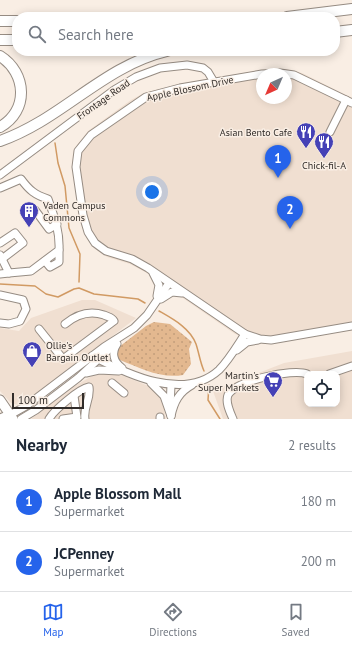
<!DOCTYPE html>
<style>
body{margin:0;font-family:"PT Sans",sans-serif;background:#f2f2f3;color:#1f2937}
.controls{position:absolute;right:12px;bottom:12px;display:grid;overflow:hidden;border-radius:8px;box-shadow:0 2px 10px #0003}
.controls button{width:36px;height:36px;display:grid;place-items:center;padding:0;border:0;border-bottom:1px solid #e0e1e3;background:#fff;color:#1f2937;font:20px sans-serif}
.compass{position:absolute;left:256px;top:68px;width:36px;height:36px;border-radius:50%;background:#fff;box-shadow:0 2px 10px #0003;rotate:224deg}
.scale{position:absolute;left:12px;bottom:10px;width:72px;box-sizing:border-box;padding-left:4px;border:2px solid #312c29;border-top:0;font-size:11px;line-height:14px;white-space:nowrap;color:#312c29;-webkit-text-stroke:3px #f9eee4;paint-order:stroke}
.you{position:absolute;left:152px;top:192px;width:14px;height:14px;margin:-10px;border:3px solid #fff;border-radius:50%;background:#1a73e8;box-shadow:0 0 0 6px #1a73e833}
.badge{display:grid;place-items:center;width:26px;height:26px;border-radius:50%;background:#2563eb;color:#fff;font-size:13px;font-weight:700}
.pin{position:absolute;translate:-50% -33px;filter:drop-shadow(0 1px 2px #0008)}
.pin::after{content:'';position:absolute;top:21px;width:14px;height:12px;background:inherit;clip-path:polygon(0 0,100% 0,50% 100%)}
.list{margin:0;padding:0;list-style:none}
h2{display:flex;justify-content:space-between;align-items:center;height:52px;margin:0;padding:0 16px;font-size:17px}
h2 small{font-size:13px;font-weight:400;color:#747a83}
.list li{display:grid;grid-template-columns:26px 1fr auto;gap:12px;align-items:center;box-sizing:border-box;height:60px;padding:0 16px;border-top:1px solid #e0e1e3}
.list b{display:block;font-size:15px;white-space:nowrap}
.list p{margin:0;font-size:13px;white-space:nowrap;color:#747a83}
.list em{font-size:13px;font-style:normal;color:#747a83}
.icon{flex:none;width:22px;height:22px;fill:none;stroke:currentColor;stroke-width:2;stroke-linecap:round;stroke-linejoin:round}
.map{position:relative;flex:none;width:352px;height:419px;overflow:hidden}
.search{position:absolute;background:#fff;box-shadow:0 2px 10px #0003;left:12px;right:12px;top:12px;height:44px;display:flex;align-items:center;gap:10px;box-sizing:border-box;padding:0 14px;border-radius:16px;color:#747a83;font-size:15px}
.sheet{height:172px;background:#fff}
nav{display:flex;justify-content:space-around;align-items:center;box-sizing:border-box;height:56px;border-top:1px solid #e0e1e3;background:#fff;font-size:11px;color:#747a83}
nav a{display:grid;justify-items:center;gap:2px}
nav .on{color:#2563eb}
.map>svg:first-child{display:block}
.built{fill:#f0dfd1;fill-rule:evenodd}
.grass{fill:url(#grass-dots)}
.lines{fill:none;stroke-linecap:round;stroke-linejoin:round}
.stream{stroke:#d19a63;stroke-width:1.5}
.minor-casing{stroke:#968c83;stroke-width:9}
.major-casing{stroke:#968c83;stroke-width:11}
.highway-casing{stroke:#968c83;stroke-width:12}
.minor{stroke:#fff;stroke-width:7}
.major{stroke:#fff;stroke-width:9}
.highway{stroke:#fff;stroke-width:10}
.labels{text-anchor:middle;stroke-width:3;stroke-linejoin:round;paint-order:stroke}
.street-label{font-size:10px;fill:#312c29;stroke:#f9eee4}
.poi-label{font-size:10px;fill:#312c29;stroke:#f9eee4;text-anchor:end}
</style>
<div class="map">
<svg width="352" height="419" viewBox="0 0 352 419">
<defs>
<pattern id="grass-dots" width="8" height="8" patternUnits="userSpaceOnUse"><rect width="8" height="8" fill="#e3b88f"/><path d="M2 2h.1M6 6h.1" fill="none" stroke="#c39e7b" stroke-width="1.8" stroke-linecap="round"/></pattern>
</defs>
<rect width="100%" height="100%" fill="#f9eee4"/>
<g class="built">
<path d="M 285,69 L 302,73 L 352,98 L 352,330 L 265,344 L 235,334 L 145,272 L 130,264 L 107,257 L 95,249 L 87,239 L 81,224 L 72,162 L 77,145 L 88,131 L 131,100 L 144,93 L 179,84 L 262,70 ZM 262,74 L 286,74 L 286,98 L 262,98 Z"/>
<path d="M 82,300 L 95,300 L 136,318 L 25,403 L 18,405 L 11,403 L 0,391 L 0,328 L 19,331 L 31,318 Z"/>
<path d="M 352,351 L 352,419 L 223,419 L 213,391 L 284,363 ZM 307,374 L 337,374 L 337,404 L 307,404 Z"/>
<path d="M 110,373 L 121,375 L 151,387 L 162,398 L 166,419 L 31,419 L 73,387 L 92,376 Z"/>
</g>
<path class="grass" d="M 154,322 L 170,324 L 192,342 L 189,349 L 191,364 L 183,375 C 161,379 140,368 120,360 C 115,356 116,351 119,347 L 146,326 Z"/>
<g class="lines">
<g class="stream">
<path d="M 55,143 L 58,163 L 65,186 L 69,228 L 80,254 L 79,282"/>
<path d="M 0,284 L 35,286 L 46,294 L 58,297 L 74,289 L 79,288 L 94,294 L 138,299 L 145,303"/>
<path d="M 159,311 C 173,319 190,328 196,344 C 199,353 200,362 204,371"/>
<path d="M 209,385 L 208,400 L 220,419"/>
</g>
<defs>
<g id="minor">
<path d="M 352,103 L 294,75 L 280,73 L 262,74 L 180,88 L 146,97 L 91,135 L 78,151 L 76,167 L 83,215 L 88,232 L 95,243 L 106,251 L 132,259 L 148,268 L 245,334 L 260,339 L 271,340 L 352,326"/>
<path d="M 330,132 L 346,100"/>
<path d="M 0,175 L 114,90 L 136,77 L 160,68 L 187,65 L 203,68 L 208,72 L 214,82"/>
<path d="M 0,188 L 21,179 C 29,190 35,195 48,199 C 54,216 60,231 59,250 L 31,271 L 9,273 L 0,255"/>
<path d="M 35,210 L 49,229 L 57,224"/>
<path d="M 0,243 L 15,233 L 23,243 L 2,259"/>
<path d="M 45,261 L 50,267 L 59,262 L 59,250"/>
<path d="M 153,273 L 159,285 L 157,296"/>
<path d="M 0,274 L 9,273"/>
<path d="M 0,295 L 23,300 L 26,309 L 20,321 L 9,324 L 0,323"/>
<path d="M 161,299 L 172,292 L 182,293"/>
<path d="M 39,329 L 63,359 L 114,321 C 112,317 108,317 104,315 C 89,310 77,314 65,324"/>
<path d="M 117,344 C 111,353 114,362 122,368"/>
<path d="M 237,350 L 247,342 L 258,340"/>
<path d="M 92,356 C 127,374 184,402 219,370 C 229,360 237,346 245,334"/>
<path d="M 86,373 L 99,370 L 119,371"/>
<path d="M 329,374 L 352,366"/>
<path d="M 112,383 L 124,393"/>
<path d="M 151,383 L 164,396 L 171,416"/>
<path d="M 170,407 L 171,385"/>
<path d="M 10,415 L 26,406 L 104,347 L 134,328 L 147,315 L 169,283"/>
<path d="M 171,416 C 174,402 179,392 192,385"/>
<path d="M 160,417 L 160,419"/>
<path d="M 21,419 L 36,410 L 78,378 L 116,343"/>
<path d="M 49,419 C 54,410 79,389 89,387 C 91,399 83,407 85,419"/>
<path d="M 63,419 L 77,417 L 74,396"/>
<path d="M 233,419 C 230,412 225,402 228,395 C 235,381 293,368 307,374"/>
</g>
<g id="major">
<path d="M 0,400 L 13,419"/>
<path d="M 0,419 L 10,415"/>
</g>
<g id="highway">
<path d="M 287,17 L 352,9"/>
<path d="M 0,21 L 17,21"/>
<path d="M 335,32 L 352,30"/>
<path d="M 0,40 L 17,40"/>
<path d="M 0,56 C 27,73 29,111 0,127"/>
<path d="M 0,141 C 61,120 103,66 167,51"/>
</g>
</defs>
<use href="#minor" class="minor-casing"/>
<use href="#major" class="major-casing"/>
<use href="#highway" class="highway-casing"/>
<use href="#minor" class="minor"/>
<use href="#major" class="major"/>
<use href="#highway" class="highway"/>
</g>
<defs>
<symbol id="restaurant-pin" viewBox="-11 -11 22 30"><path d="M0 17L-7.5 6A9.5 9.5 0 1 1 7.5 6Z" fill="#4541b6" stroke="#f9eee4"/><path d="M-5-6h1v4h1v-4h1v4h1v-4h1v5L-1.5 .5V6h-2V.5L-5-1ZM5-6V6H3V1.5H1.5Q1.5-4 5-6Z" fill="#fff"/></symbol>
<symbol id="building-pin" viewBox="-11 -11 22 30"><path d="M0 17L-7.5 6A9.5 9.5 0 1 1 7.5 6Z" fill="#4541b6" stroke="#f9eee4"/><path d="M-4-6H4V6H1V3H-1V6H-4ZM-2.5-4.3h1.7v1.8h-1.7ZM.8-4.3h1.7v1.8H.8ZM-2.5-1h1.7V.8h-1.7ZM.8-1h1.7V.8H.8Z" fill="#fff"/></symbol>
<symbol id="shop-pin" viewBox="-11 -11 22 30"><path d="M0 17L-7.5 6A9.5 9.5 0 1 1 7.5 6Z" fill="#4541b6" stroke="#f9eee4"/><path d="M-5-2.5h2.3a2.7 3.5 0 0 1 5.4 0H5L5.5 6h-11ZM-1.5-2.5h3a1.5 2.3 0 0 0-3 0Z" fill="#fff"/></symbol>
<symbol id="supermarket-pin" viewBox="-11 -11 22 30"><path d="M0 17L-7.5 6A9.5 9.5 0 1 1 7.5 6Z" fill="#4541b6" stroke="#f9eee4"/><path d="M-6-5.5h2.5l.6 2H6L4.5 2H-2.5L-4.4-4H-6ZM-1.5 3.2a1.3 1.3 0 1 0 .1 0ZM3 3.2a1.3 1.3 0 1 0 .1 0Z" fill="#fff"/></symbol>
</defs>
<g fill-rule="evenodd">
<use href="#restaurant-pin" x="295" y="121" width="22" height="30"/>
<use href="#restaurant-pin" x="313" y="131" width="22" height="30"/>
<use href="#building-pin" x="18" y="200" width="22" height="30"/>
<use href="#shop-pin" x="21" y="340" width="22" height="30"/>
<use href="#supermarket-pin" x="262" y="370" width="22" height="30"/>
</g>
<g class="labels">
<g class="street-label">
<text transform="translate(190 88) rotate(-12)" y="4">Apple Blossom Drive</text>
<text transform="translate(103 99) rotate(-35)" y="4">Frontage Road</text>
</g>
<g class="poi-label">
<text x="292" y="136">Asian Bento Cafe</text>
<text x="324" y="169" text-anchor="middle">Chick-fil-A</text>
<text x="43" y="209" text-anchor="start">Vaden Campus<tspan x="43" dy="12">Commons</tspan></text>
<text x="46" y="349" text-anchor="start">Ollie's<tspan x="46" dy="12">Bargain Outlet</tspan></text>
<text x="259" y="379">Martin's<tspan x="259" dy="12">Super Markets</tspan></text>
</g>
</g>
</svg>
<div class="controls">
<button><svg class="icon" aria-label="locate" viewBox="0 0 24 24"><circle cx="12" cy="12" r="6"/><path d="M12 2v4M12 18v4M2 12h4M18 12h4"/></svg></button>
</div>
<svg class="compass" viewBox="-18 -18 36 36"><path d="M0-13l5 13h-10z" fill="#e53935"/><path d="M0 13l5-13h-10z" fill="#747a83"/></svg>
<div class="scale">100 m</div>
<div class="you"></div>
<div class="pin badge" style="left:278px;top:178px">1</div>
<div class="pin badge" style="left:290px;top:229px">2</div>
<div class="search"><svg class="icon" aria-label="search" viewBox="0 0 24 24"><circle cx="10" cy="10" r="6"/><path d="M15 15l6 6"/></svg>Search here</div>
</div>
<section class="sheet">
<h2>Nearby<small>2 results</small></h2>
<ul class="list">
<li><span class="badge">1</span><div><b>Apple Blossom Mall</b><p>Supermarket</p></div><em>180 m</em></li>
<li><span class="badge">2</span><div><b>JCPenney</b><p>Supermarket</p></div><em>200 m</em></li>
</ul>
</section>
<nav>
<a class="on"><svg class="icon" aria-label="map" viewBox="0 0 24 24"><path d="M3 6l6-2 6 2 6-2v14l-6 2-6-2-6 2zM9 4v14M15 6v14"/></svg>Map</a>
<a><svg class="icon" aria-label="directions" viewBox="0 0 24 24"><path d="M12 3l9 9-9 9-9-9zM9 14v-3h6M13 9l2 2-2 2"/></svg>Directions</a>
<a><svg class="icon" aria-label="saved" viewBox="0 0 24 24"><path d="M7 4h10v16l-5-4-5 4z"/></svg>Saved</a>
</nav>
